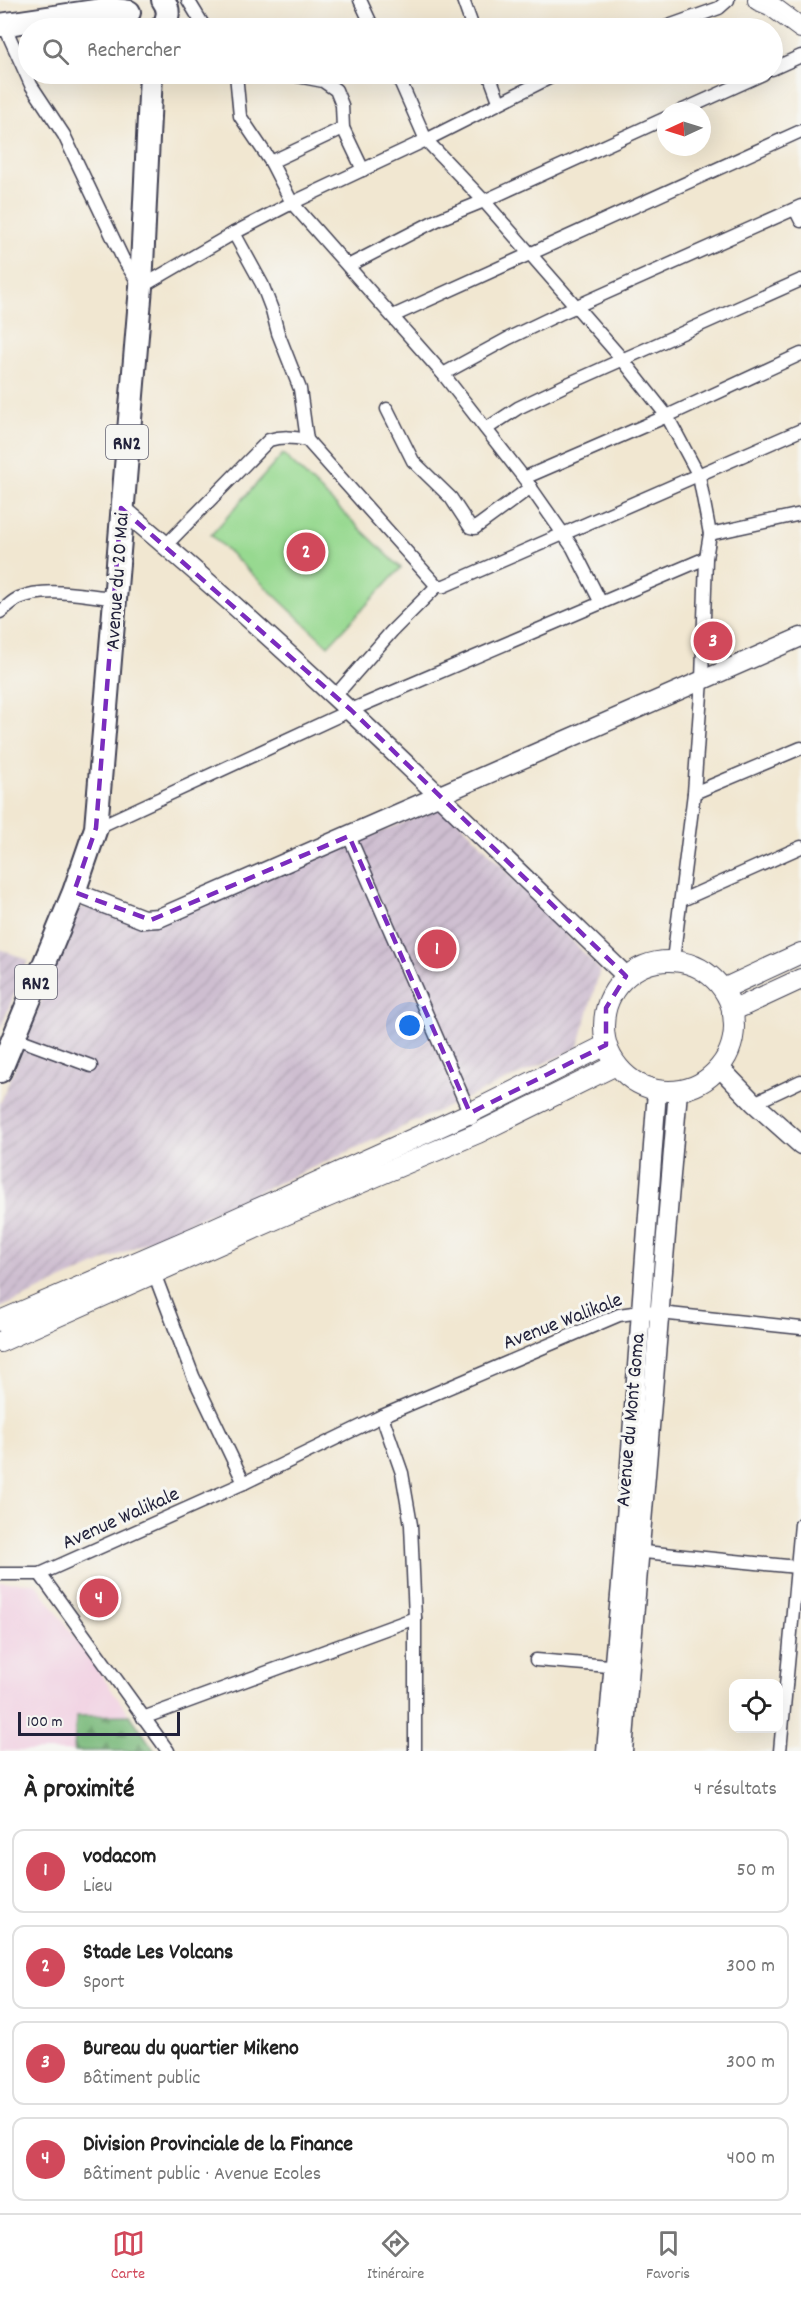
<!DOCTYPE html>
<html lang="fr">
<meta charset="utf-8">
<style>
body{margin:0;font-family:Dekko,sans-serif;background:#f6f6f6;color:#222}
.controls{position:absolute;right:18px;bottom:18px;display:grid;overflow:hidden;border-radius:12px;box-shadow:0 6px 24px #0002}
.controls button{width:54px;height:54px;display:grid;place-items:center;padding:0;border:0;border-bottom:2px solid #e0e0e0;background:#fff;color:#222;font:30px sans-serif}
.compass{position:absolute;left:657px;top:102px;width:54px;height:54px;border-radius:50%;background:#fff;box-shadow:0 6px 24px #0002;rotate:266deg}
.scale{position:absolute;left:18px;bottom:15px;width:162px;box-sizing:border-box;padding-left:6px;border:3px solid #22223b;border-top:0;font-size:16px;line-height:21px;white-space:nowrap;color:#22223b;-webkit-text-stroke:4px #f6f6f2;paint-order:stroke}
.you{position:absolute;left:410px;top:1026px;width:21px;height:21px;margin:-15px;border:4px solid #fff;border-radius:50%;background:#1a73e8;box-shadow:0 0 0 9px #1a73e833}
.badge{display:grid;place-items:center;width:39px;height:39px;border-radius:50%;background:#d1495b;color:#fff;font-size:20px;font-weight:700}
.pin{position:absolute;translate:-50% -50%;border:3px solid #fff;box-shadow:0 2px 6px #0006}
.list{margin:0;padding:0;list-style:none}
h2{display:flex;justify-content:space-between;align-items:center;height:78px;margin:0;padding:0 24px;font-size:26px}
h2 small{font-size:20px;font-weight:400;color:#767676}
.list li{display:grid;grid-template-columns:39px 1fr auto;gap:18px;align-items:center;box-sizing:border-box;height:84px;margin:0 12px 12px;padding:0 12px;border:2px solid #e0e0e0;border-radius:12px}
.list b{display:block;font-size:22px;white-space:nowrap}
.list p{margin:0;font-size:20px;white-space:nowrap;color:#767676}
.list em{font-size:20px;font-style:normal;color:#767676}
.icon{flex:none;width:33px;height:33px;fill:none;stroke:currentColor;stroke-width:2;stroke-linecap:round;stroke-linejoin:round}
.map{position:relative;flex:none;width:801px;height:1751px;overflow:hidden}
.search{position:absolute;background:#fff;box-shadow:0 6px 24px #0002;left:18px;right:18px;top:18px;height:66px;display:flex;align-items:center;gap:15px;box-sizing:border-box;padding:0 21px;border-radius:33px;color:#767676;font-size:22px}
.sheet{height:462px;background:#fff}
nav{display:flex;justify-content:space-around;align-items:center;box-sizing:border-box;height:84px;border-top:2px solid #e0e0e0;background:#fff;font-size:16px;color:#767676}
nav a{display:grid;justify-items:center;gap:3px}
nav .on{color:#d1495b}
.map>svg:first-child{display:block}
.built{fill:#f1d0e2}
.industrial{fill:url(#industrial-furrows)}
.forest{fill:url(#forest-firs);stroke:#4e6e5a;stroke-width:1.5}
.pitch{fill:#97d990;stroke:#5c7e66;stroke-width:1.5}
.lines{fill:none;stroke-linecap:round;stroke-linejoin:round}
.street-casing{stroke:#414052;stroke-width:15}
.secondary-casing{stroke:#414052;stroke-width:21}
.primary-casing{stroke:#414052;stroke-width:22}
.highway-casing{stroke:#414052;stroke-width:26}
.street{stroke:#fff;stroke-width:12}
.secondary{stroke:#fff;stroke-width:18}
.primary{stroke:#fff;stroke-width:20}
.highway{stroke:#fff;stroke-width:22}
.marked{fill:none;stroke:#7b2cbf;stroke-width:4.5;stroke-dasharray:12 8;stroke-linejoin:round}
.labels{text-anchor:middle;stroke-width:6;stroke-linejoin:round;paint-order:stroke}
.shield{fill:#f6f6f2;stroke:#626272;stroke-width:1.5}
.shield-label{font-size:20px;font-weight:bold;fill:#22223b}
.street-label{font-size:21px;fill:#22223b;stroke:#f6f6f2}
</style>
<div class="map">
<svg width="801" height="1751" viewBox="0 0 801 1751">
<defs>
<pattern id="industrial-furrows" width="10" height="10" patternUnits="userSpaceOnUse" patternTransform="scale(1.5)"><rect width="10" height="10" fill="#cebed0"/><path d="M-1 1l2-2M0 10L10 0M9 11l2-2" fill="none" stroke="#b1a3b4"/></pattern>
<pattern id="forest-firs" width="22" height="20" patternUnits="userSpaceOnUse" patternTransform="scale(1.5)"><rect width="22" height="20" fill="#79b97a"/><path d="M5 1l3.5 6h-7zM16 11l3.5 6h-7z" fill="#639665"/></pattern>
</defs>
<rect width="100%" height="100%" fill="#f6f6f2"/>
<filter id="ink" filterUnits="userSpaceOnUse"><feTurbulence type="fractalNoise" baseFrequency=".0167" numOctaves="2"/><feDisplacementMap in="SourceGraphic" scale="12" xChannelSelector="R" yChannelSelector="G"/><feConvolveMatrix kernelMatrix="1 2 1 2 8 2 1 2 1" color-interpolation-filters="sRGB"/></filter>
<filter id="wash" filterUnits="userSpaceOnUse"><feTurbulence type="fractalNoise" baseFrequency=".008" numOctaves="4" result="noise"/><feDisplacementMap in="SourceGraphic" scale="24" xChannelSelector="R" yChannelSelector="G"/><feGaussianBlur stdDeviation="1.35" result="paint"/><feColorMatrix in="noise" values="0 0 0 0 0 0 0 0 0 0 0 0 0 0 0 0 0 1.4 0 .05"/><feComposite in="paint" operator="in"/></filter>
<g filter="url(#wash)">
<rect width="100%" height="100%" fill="#f1e7d1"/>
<path class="built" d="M 0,1582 L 36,1583 L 155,1751 L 0,1751 Z"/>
<g class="industrial">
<path d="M 445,806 L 600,970 L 578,1048 L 0,1308 L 0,1104 L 78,907 L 116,910 L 150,924 Z"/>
<path d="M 0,949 L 28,960 L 0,1030 Z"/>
</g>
<path class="forest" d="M 130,1715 L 155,1751 L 74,1751 L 76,1716 Z"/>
<path class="pitch" d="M 283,454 L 401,568 L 328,646 L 211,535 Z"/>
</g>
<g filter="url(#ink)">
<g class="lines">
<defs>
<g id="street">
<path d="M 188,0 L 205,28"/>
<path d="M 360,0 L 373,28"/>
<path d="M 463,0 L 473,28"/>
<path d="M 4,25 L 31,85 L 64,135 L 123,259 L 141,287 L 234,233 L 292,203 L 426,140 L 557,74"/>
<path d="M 663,28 L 719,8 L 728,0"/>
<path d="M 772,69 L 801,56"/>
<path d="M 236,74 L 240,116 L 271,162 L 292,203 L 443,374 L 524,478 L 573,548 L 601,603"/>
<path d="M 287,74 L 323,81 L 336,90 L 342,105 L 343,128 L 363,170"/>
<path d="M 397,74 L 426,140 L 484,201 L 622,359 L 667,416 L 699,476 L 710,534 L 706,558 L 702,680 L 694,793 L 673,960"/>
<path d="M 489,74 L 499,101"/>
<path d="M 681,111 L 763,74"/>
<path d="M 271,162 L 343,128"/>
<path d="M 795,209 L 801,221"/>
<path d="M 234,233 L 262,284 L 272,310 L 278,333 L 300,389 L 307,440"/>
<path d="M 348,266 L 437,220 L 484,201 L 666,118"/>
<path d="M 393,316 L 801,131"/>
<path d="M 443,374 L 509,338 L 559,314 L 801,206"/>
<path d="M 387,409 L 413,461 L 451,498 L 470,527 L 475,528 L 531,487"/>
<path d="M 486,429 L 518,408 L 570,383 L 801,280"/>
<path d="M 524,478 L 667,416 L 801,354"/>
<path d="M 710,534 L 801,514"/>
<path d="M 166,545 L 269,440 C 282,436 293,437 307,440 L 437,586"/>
<path d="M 0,612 C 6,608 12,601 19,598 C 47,586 85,596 114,598"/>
<path d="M 335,696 L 392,631 L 437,586 L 444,586 L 801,430"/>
<path d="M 694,793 L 801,748"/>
<path d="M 96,828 L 351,710 L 706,558"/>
<path d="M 349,836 L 472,1118"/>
<path d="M 682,900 L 801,847"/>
<path d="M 13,1037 L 91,1066"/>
<path d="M 754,1103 L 801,1081"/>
<path d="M 154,1273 L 193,1376 L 244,1483"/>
<path d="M 382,1416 L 402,1473 L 411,1525 L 415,1618 L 415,1751"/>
<path d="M 634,1551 L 797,1567"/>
<path d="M 0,1574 L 40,1574 L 244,1483 L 382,1416 L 619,1315 L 640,1312 L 660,1313 L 801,1328"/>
<path d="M 40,1574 L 168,1751"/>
<path d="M 536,1660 L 621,1667"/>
<path d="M 143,1718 L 415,1618"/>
<path d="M 780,1751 L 801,1524"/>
</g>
<g id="secondary">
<path d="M 121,508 C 298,655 461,817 626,976"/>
<path d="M 74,892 L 143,919 L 159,918 L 801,637"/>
<path d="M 720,1068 L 754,1103 L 801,1145"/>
<path d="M 606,1751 L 622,1573 L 657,1091"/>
<path d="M 623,1751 L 678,1091"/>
</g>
<g id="primary">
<path d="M 758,0 L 770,5 L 801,28"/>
<circle cx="669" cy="1026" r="65"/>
<path d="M 723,989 L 801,953"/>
<path d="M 732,1011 L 801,979"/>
<path d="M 0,1321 L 197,1236 L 470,1113 L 606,1045"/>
<path d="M 0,1342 L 278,1218 L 478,1133 L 616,1065"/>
</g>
<g id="highway">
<path d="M 0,25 L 109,9 L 129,12"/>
<path d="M 161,28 C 169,20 170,9 163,0"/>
<path d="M 0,1071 L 74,892 L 96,828 L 141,287 L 151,74"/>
</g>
</defs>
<use href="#street" class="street-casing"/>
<use href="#secondary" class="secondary-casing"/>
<use href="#primary" class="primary-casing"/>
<use href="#highway" class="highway-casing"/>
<use href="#street" class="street"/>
<use href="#secondary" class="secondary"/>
<use href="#primary" class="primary"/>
<use href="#highway" class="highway"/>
</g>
</g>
<path class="marked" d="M 121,508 L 351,710 L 626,976 L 606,1008 L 606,1045 L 470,1113 L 349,836 L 151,920 L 74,892 L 96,828 Z"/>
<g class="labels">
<g class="shield">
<rect x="106" y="425" width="42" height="34" rx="4.5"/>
<rect x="15" y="965" width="42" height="34" rx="4.5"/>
</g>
<g class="shield-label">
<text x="127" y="449">RN2</text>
<text x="36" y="989">RN2</text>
</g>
<g class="street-label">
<text transform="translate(116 581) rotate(-86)" y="7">Avenue du 20 Mai</text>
<text transform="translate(562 1320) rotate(-21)" y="7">Avenue Walikale</text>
<text transform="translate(629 1420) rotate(-85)" y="7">Avenue du Mont Goma</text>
<text transform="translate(120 1517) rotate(-24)" y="7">Avenue Walikale</text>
</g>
</g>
</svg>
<div class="controls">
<button><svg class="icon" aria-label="locate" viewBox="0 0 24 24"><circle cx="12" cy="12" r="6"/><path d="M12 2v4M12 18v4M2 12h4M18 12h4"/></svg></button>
</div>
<svg class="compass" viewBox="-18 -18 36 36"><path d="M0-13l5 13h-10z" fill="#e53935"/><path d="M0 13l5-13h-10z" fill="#767676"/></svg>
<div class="scale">100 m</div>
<div class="you"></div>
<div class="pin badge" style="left:437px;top:949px">1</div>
<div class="pin badge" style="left:306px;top:552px">2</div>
<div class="pin badge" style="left:713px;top:641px">3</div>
<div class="pin badge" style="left:99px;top:1598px">4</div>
<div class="search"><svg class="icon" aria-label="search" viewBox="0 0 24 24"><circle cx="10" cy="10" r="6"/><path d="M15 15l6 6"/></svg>Rechercher</div>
</div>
<section class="sheet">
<h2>À proximité<small>4 résultats</small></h2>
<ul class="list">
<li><span class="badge">1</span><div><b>vodacom</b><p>Lieu</p></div><em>50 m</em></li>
<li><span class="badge">2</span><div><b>Stade Les Volcans</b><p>Sport</p></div><em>300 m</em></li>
<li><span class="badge">3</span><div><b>Bureau du quartier Mikeno</b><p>Bâtiment public</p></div><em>300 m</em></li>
<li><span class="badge">4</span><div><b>Division Provinciale de la Finance</b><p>Bâtiment public · Avenue Ecoles</p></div><em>400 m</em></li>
</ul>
</section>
<nav>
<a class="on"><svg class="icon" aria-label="map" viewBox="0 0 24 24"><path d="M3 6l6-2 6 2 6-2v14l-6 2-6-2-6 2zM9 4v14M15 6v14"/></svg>Carte</a>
<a><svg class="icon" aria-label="directions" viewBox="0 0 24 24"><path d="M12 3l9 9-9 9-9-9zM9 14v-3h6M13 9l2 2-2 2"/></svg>Itinéraire</a>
<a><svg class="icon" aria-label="saved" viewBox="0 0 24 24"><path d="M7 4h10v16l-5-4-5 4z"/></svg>Favoris</a>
</nav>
